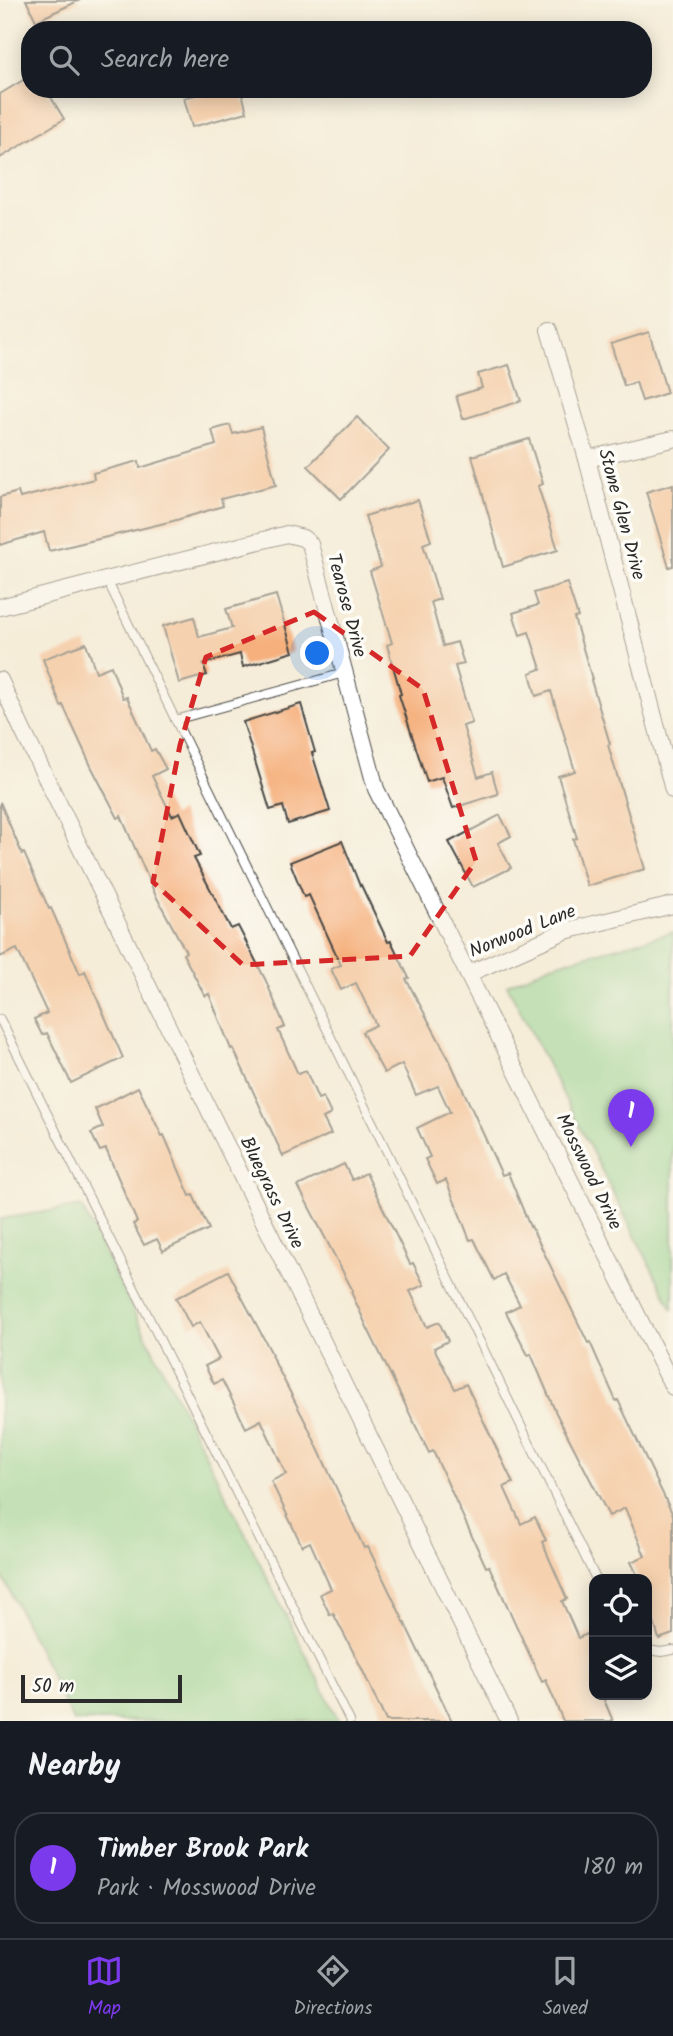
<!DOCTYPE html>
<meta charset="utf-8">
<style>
body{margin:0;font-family:Kalam,sans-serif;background:#242831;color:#f1f3f6}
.controls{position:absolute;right:21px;bottom:21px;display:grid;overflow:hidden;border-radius:14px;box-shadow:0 4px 18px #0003}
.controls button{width:63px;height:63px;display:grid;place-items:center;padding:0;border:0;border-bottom:2px solid #363941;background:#171b24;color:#f1f3f6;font:35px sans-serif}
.scale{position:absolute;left:21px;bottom:18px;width:161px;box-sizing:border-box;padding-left:7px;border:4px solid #2b2b2b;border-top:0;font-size:19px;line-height:24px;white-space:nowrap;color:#2b2b2b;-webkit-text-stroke:5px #fdfcf7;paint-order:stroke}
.you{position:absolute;left:318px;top:654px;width:24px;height:24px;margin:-18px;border:5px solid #fff;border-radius:50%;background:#1a73e8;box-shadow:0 0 0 10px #1a73e833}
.badge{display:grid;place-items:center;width:46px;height:46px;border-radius:50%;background:#7c3aed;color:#fff;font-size:23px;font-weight:700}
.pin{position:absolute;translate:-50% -58px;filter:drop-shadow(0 2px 4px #0008)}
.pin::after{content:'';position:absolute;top:37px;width:24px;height:21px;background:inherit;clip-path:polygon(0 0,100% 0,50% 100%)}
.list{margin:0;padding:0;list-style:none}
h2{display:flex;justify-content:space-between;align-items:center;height:91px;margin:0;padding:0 28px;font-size:30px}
h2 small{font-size:23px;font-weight:400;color:#9ea1a6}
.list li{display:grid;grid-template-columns:46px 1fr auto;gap:21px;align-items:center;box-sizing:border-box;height:112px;margin:0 14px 14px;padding:0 14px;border:2px solid #363941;border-radius:28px}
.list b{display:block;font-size:26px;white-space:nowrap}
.list p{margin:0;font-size:23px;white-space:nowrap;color:#9ea1a6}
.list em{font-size:23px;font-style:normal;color:#9ea1a6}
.icon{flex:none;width:38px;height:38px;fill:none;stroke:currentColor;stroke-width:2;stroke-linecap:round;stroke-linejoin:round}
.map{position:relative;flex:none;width:673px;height:1721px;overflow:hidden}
.search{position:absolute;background:#171b24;box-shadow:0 4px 18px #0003;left:21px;right:21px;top:21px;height:77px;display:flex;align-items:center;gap:18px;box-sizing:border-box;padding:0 24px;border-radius:28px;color:#9ea1a6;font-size:26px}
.sheet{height:217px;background:#171b24}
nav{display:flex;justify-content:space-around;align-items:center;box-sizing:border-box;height:98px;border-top:2px solid #363941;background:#171b24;font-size:19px;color:#9ea1a6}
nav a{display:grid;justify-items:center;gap:4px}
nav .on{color:#7c3aed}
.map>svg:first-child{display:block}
.green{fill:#89d18d;stroke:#5a7e5c;stroke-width:2}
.building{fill:#f5b07d}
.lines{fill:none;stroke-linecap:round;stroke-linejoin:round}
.service-casing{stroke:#494845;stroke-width:10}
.minor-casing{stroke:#494845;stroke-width:18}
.service{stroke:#fff;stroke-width:8}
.minor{stroke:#fff;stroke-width:16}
.marked{fill:none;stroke:#d62828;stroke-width:5;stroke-dasharray:14 9;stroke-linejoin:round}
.labels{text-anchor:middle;stroke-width:7;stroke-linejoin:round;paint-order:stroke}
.street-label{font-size:19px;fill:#2b2b2b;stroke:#fdfcf7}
</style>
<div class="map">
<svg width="673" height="1721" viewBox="0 0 673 1721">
<rect width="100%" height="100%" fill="#fdfcf7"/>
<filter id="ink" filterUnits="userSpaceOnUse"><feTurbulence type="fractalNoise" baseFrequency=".0143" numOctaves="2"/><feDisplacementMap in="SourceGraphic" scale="14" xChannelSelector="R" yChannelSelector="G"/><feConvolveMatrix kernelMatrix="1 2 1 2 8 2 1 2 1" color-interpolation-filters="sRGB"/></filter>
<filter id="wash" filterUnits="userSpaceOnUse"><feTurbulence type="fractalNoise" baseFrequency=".00686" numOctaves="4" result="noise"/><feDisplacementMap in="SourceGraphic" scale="28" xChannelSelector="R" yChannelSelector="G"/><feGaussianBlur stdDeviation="1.57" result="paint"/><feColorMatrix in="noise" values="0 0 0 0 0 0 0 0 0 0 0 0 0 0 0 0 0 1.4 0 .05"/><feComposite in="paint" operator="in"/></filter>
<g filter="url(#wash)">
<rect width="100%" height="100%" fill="#f5edd9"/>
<g class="green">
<path d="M 673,932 L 673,1310 L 507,985 L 551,965 Z"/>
<path d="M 81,1206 L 339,1721 L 73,1721 L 0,1571 L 0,1219 Z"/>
</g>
<g id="blocks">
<g class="building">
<path d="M 26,0 L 80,0 L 36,21 Z"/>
<path d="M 30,76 L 30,89 L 46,89 L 64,119 L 0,158 L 0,94 Z"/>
<path d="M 216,89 L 241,89 L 247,112 L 192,127 L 184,98 Z"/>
<path d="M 649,332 L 667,393 L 642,401 L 636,382 L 624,386 L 611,344 Z"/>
<path d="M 509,365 L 521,401 L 463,419 L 456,396 L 482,388 L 478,374 Z"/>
<path d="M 357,417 L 389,450 L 341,499 L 308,466 Z"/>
<path d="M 230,425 L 233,434 L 261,427 L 276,485 L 221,499 L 223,506 L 173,521 L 49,551 L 44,532 L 0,545 L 0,497 L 18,492 L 20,498 L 94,479 L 93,473 L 139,461 L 140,468 L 216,445 L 212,430 Z"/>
<path d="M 529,439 L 543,484 L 538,486 L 558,550 L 503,567 L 472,456 Z"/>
<path d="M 673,484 L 673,566 L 669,567 L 646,492 Z"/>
<path d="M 418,500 L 431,541 L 423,544 L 440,599 L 431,602 L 443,646 L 457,642 L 464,664 L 455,666 L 472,723 L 463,726 L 478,777 L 492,772 L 498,794 L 453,808 L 442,777 L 427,782 L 399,695 L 401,694 L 387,645 L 392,643 L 370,571 L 381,567 L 365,516 Z"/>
<path d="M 567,583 L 578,617 L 574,618 L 592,679 L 591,680 L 610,744 L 608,745 L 645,869 L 587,886 L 573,839 L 577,838 L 558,776 L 575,771 L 551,691 L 536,696 L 530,673 L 541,669 L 529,632 L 520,635 L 513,613 L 538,605 L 534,593 Z"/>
<path d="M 276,595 L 293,652 L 243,667 L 240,654 L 203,664 L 207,675 L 179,683 L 163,626 L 194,617 L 199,637 L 232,628 L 226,609 Z"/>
<path d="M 86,643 L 96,672 L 111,666 L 123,698 L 127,697 L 151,751 L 155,749 L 166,769 L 152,776 L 172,816 L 180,812 L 200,856 L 194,858 L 231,929 L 238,926 L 266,981 L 285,1027 L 278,1030 L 298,1074 L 306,1071 L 318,1099 L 323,1097 L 331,1114 L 323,1118 L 331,1134 L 283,1156 L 233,1048 L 231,1049 L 209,994 L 205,996 L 183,954 L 186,952 L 155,894 L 121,816 L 118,818 L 91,766 L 63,705 L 61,706 L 43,659 Z"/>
<path d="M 301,704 L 315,752 L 312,753 L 330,811 L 288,824 L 283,806 L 270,810 L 243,722 Z"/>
<path d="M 0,802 L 22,854 L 24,853 L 49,909 L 51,908 L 80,974 L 85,971 L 123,1058 L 71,1083 L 47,1033 L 42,1035 L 34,1019 L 47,1013 L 17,949 L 0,957 Z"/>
<path d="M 500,815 L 511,836 L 498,843 L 511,868 L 473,887 L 449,842 Z"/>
<path d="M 342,841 L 360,886 L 361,885 L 388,942 L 391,941 L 409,978 L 406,979 L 449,1059 L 502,1175 L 508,1173 L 530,1227 L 531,1226 L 588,1343 L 590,1342 L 616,1401 L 618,1400 L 673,1515 L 673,1634 L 659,1639 L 647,1599 L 647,1579 L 639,1579 L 631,1562 L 645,1556 L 625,1508 L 609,1516 L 556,1413 L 531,1354 L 528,1355 L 506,1312 L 520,1305 L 504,1274 L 494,1280 L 474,1239 L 470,1240 L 446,1180 L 437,1184 L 425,1159 L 430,1157 L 417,1128 L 450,1112 L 438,1086 L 416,1095 L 402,1064 L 384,1073 L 362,1032 L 376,1025 L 356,983 L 341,990 L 331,969 L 341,965 L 309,895 L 304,897 L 290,862 Z"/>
<path d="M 138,1087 L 162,1136 L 164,1135 L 190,1196 L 193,1195 L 209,1229 L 163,1251 L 157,1239 L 144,1245 L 133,1224 L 137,1222 L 106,1149 L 100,1151 L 91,1133 L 103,1127 L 95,1109 Z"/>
<path d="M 344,1164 L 352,1180 L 366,1173 L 410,1264 L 413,1263 L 424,1285 L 410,1291 L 427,1327 L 439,1322 L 448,1341 L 434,1348 L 455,1389 L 466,1384 L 513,1483 L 504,1487 L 521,1524 L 535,1517 L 546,1540 L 542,1542 L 567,1599 L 562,1601 L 578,1638 L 594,1631 L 594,1695 L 602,1695 L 613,1721 L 563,1721 L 546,1680 L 542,1682 L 489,1566 L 486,1567 L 433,1451 L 429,1453 L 367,1327 L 351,1292 L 353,1291 L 298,1186 Z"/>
<path d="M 228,1271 L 272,1354 L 271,1355 L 308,1427 L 364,1548 L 368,1547 L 452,1721 L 386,1721 L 361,1667 L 333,1613 L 330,1615 L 320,1594 L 331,1589 L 310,1542 L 302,1546 L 271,1481 L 286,1474 L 261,1420 L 246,1428 L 222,1380 L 214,1384 L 205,1366 L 219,1359 L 200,1322 L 191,1327 L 176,1298 Z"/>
</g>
</g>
</g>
<g filter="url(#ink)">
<use href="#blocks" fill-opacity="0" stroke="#494845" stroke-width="2"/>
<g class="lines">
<defs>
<g id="service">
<path d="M 107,580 L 596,1579"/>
<path d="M 175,720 L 344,673"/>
<path d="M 0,1019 L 350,1721"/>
<path d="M 647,1650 L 661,1652 L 673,1650"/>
</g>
<g id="minor">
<path d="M 549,330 L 587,459 L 673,790"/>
<path d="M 587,459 L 673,439"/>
<path d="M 0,607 L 287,534 L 303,538 L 310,544 L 376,789 L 673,1387"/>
<path d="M 0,680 L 22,729 L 509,1721"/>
<path d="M 468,974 L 565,931 L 673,905"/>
</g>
</defs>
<use href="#service" class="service-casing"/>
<use href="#minor" class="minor-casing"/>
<use href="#service" class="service"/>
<use href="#minor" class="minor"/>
</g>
</g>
<path d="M0 0H673V1721H0ZM 314,612 L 423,689 L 476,861 L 410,956 L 243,965 L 153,882 L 180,745 L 206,657 Z" fill="#f5edd9" fill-opacity=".55" fill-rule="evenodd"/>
<path class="marked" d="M 314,612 L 423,689 L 476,861 L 410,956 L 243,965 L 153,882 L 180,745 L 206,657 Z"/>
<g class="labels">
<g class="street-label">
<text transform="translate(623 514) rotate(75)" y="7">Stone Glen Drive</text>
<text transform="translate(348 605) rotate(75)" y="7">Tearose Drive</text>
<text transform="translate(522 930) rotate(-22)" y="7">Norwood Lane</text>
<text transform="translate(590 1171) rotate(64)" y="7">Mosswood Drive</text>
<text transform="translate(273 1192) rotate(64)" y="7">Bluegrass Drive</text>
</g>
</g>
</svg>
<div class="controls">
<button><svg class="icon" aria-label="locate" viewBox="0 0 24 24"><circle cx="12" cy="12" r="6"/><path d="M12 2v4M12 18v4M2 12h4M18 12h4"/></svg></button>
<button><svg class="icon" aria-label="layers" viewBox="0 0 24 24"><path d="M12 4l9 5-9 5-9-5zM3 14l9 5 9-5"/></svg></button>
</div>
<div class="scale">50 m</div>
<div class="you"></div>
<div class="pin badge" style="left:631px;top:1147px">1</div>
<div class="search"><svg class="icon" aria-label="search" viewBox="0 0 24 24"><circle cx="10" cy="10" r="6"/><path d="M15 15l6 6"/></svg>Search here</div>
</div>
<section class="sheet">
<h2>Nearby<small></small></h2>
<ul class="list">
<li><span class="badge">1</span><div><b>Timber Brook Park</b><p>Park · Mosswood Drive</p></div><em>180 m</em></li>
</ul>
</section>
<nav>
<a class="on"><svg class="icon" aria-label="map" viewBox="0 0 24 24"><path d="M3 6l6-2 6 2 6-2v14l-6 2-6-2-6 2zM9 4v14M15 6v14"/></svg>Map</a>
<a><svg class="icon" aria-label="directions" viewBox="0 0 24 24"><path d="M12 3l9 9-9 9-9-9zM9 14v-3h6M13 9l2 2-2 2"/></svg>Directions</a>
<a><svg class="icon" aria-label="saved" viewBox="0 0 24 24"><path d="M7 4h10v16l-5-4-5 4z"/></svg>Saved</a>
</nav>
